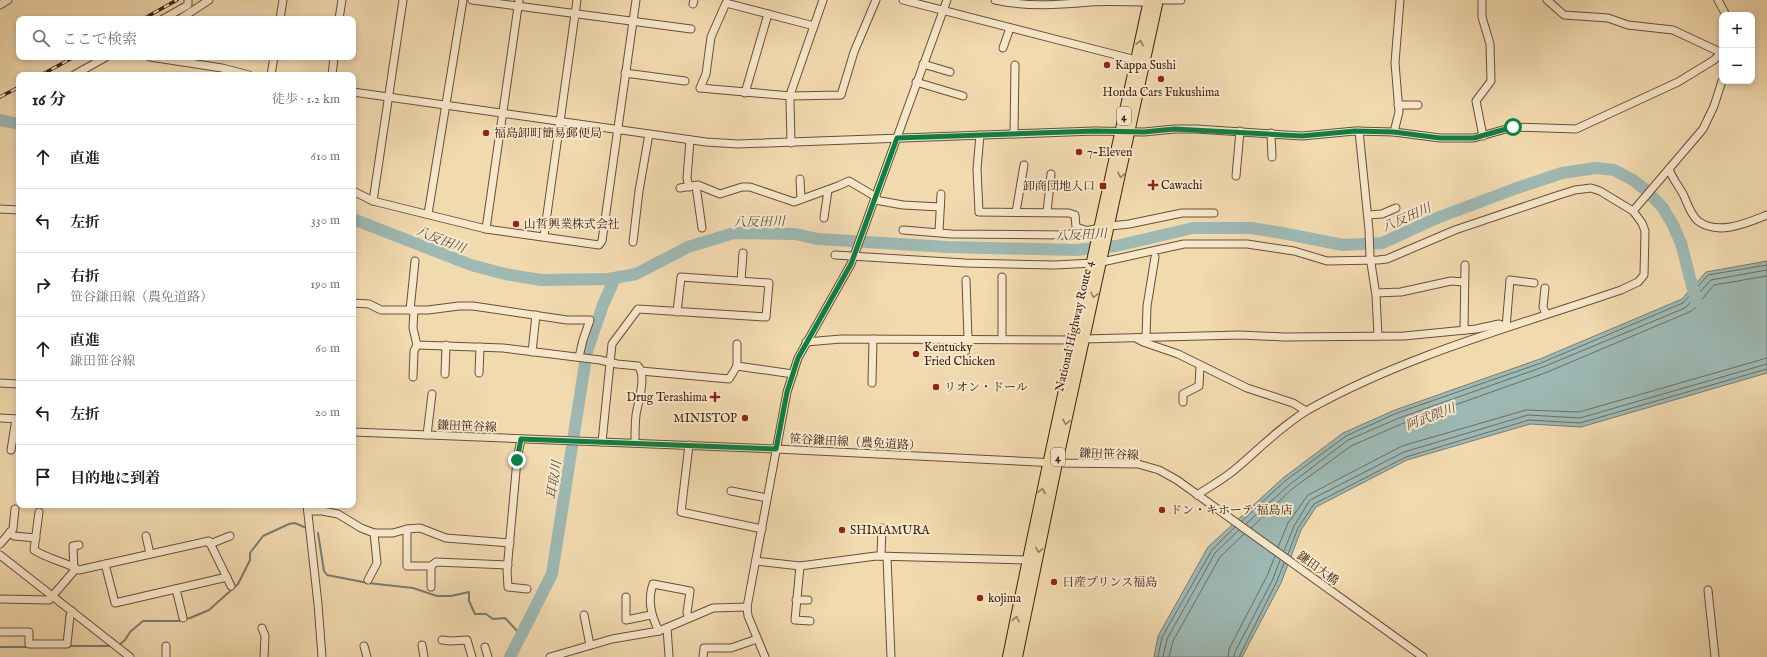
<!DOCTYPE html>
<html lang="ja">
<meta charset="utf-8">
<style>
body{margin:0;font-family:"IM FELL English","Noto Serif JP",serif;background:#f6f6f6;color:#202124}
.controls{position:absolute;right:12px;top:12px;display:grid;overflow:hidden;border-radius:8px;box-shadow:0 2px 6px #0003}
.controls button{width:36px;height:36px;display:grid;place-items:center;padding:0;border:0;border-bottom:1px solid #e0e0e0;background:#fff;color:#202124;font:20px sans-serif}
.stop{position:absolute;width:12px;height:12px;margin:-9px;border:3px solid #0b8043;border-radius:50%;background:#fff}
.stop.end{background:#0b8043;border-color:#fff;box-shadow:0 1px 4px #0008}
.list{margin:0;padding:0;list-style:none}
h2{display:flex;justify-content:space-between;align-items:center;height:52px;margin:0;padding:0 16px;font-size:17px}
h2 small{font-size:13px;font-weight:400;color:#757577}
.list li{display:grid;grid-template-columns:26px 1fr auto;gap:12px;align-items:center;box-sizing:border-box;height:64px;padding:0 16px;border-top:1px solid #e0e0e0}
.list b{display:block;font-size:15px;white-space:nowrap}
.list p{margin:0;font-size:13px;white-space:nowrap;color:#757577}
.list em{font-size:13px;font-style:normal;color:#757577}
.icon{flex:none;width:22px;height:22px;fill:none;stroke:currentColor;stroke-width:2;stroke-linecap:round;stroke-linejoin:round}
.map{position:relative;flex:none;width:1767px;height:657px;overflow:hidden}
.search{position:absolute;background:#fff;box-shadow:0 2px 6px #0003;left:16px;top:16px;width:340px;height:44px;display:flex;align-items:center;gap:10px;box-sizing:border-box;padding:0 14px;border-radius:8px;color:#757577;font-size:15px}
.panel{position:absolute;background:#fff;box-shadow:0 2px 6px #0003;left:16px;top:72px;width:340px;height:436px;border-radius:8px}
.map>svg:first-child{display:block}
.water{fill:#9db9b4;stroke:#777c73}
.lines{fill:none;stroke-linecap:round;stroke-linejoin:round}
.shore{stroke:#6d6c62;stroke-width:1}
.stream{stroke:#777c73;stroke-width:2}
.river{stroke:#9db9b4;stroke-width:12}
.minor-casing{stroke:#6a4e38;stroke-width:9}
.highway-casing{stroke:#3d2011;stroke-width:12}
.minor{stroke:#f7e7cb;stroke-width:7}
.highway{stroke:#f2daaf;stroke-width:10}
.rail-casing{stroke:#3d2011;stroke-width:3.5}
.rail{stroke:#f7e7cb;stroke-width:2;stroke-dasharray:6;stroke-linecap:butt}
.oneway{stroke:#987d60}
.route{stroke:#0b8043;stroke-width:5}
.poi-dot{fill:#8f2418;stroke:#f7e7cb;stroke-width:1.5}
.labels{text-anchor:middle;stroke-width:4;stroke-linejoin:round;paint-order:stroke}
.shield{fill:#f7e7cb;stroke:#755c49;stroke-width:1}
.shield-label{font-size:11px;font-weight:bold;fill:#3d2011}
.poi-label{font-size:12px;fill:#3d2011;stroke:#f7e7cb;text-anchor:start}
.street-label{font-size:12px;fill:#3d2011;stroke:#f7e7cb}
.water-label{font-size:13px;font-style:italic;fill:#5a4e42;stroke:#f7e7cb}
</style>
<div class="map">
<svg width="1767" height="657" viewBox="0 0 1767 657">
<rect width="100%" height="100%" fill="#f2daaf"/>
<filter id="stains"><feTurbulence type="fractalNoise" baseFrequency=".005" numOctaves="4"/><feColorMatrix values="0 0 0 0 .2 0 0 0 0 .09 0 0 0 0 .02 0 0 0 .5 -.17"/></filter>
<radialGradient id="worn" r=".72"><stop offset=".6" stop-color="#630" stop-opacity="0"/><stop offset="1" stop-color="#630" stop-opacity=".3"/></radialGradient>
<path class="water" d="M 1767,261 L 1767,373 L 1581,427 L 1530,424 L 1407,460 L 1316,507 L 1301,530 L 1281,583 L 1242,657 L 1154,657 L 1158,636 L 1208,547 L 1283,478 L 1343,433 L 1395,410 L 1540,359 L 1682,299 L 1706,272 Z"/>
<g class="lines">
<g class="shore">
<path d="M 1242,521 L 1285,481 L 1346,436 L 1397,413 L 1541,363 L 1683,303 L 1708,275 L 1767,265"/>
<path d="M 1246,524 L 1289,485 L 1348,440 L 1399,418 L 1543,367 L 1685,308 L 1711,280 L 1767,270"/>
<path d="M 1251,528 L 1292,489 L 1351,446 L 1401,424 L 1545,373 L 1687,313 L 1693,310 L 1714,285 L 1767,276"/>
<path d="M 1278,547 L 1288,523 L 1308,495 L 1402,446 L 1526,410 L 1579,412 L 1767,358"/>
<path d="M 1284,551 L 1294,526 L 1310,500 L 1404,452 L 1528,415 L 1580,418 L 1767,364"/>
<path d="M 1288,554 L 1298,528 L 1314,504 L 1406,457 L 1529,420 L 1580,423 L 1767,369"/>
<path d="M 1158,657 L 1162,637 L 1212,550 L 1235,527"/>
<path d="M 1163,657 L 1167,639 L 1215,553 L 1239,530"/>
<path d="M 1169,657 L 1173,641 L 1220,557 L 1244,534"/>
<path d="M 1228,657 L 1229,649 L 1267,576 L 1275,556"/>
<path d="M 1234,657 L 1235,652 L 1273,579 L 1280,560"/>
<path d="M 1239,657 L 1277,581 L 1284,563"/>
</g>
<g class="stream">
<path d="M 318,533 L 324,571 L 327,575 L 368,583 L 413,588 L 437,596 L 451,596 L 469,592 L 469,601 L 475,614 L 486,614 L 493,619 L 505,618 L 520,634"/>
<path d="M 119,645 L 125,640 L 130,632 L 143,621 L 178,621 L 190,618 L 209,610 L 238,584 L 250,560 L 250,553 L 263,536 L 289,524 L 295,523 L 304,527"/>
<path d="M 67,646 L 111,646"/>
<path d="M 0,647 L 29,647"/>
</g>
<g class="river">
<path d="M 0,120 L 19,124"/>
<path d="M 353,219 L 471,265 L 505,274 L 541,280 L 608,279 L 636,274 L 688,247 L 734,233 L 795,234 L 818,239 L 947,247 L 1076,250 L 1116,246 L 1193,228 L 1251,228 L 1282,233 L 1343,245 L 1382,243 L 1437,218 L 1517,188 L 1562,173 L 1596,168 L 1614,170 L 1633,180 L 1647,191 L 1663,208 L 1673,225 L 1681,243 L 1696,301"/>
<path d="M 510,657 L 552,574 L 587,351 L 603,305 L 615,278"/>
</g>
<defs>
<g id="minor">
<path d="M 472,0 L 691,29"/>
<path d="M 903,0 L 1136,60"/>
<path d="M 995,0 C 1027,7 1057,5 1090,2 C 1109,1 1129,2 1148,2"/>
<path d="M 1158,0 L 1181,0"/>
<path d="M 1482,0 L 1482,17 L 1490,44 L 1491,81 L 1476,101 L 1483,136"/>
<path d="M 1547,0 L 1564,15 L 1608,18 L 1628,25 L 1673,30 L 1722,53"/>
<path d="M 1718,0 L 1726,15"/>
<path d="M 693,4 L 694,0"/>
<path d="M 0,5 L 8,0"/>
<path d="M 163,19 L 188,5 L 188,0"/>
<path d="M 180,19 L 209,0"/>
<path d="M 280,19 L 283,0"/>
<path d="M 339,19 L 342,0"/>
<path d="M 814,26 L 726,3 L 711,37 L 706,74 L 700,88 L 791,96 L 841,95 L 854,52 L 876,0"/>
<path d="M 1003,48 L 1010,28"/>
<path d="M 150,57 L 222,68 L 249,75"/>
<path d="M 923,64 L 950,72"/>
<path d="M 625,73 L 685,81"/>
<path d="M 74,75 L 106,57"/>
<path d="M 271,75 L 274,57"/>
<path d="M 332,75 L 334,57"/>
<path d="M 916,82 L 963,96"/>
<path d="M 353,92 L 706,142 L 738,144 L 1095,131 L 1144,132 L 1174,129 L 1196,129 L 1302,136 L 1355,131 L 1394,132 L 1440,138 L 1474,138 L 1513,127 L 1576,129 L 1678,82 L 1714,60 L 1721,53"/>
<path d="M 745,93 L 768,14"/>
<path d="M 1398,105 L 1418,105"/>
<path d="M 1359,131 L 1369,230 L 1370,257 L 1376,295 L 1378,336"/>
<path d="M 1394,132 L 1399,112 L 1395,63 L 1400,0"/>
<path d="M 1271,133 L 1272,157"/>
<path d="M 1014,134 L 1015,65"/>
<path d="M 980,135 L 977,169 L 979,212 L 1069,213 L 1075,215 L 1076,227 L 1088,231"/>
<path d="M 791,143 L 790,101 L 791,92 L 823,0"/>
<path d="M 1669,169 C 1672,178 1678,185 1683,194 C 1687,202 1690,214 1698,221 C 1718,236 1747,223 1767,215"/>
<path d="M 1236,176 L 1240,131"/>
<path d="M 800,179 L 801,199"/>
<path d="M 696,186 L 702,228"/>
<path d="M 689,187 L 687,178 L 690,140"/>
<path d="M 680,188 L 698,185 L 720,194 L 742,187 L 750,187 L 794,202 L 838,186 L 849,181 L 876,197"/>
<path d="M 353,191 L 373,201 L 486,229 L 599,245 L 602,241 L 636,0"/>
<path d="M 875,200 L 903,205 L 940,207"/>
<path d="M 373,201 L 403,0"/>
<path d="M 0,209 L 19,210"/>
<path d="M 1633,211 L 1703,129 L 1714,106 L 1722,81"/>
<path d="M 1016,212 L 1024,165"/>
<path d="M 1047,212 L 1051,174"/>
<path d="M 428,214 L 463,0"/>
<path d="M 1368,215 L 1382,214 L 1396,208"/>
<path d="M 824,218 L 828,190"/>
<path d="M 1110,226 L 1129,224 L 1182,213 L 1214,213"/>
<path d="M 486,229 L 519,0"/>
<path d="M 903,230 L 952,234 L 1065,235 L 1100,228"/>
<path d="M 939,232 L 941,194"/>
<path d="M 544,236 L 577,0"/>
<path d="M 633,242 L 639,191 L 649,134"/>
<path d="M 835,255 L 965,263 L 1055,265 L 1093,263"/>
<path d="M 1102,262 L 1184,244 L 1247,244 L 1294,251 L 1327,261 L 1378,260 L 1387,259 L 1455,230 L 1556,196 L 1575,190 L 1591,188 L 1600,191 L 1633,211 L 1642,223 L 1645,231 L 1644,275 L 1638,282 L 1621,290 C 1516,326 1406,355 1308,410 C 1281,426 1256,452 1233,471 C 1222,480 1209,487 1197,495"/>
<path d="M 1002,277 L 1002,339"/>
<path d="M 966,280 L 968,339"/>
<path d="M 741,281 L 743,253"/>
<path d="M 1545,288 L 1543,307 L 1546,314"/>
<path d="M 1376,293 L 1401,292 L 1451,281 L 1464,282"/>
<path d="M 353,303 L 369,304 L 381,310 L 428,310 L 459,306 L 473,306 L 567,320 L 590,320 L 583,340 L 579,357"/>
<path d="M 410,310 L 415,261"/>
<path d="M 414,310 L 413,328 L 417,345 L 503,348 L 600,360 L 617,364 L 638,366 C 647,376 638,402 636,415 C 635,424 635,433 635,443"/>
<path d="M 1464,330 L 1465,265"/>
<path d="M 1146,337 L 1147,306 L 1155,257"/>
<path d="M 1136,338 L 1143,342 L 1178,354 L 1247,388 L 1293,403 L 1306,411"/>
<path d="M 1084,339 L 1240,335 L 1284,337 L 1404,336 L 1476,329 L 1499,324 L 1506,327 L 1510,280 L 1534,283"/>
<path d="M 806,342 L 841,339 L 1076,340"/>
<path d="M 532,352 L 536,315"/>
<path d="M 737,366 L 737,344"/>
<path d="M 641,371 L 729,379 L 737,366 L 793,374"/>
<path d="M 479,373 L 480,347"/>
<path d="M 445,374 L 446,345"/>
<path d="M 413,377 L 414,351 L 417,345"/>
<path d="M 0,383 L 19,384"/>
<path d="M 872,383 L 873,339"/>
<path d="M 1183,402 L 1183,394 L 1199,386 L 1200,366"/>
<path d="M 0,418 L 19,419"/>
<path d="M 353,432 L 776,449 L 1057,463 L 1138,464 L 1159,470 L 1177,480 L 1423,657"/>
<path d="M 427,435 L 432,394"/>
<path d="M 521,439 L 517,460 L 507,571 L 508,587 L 527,589"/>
<path d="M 602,442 L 612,344 L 638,309 L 766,317 L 769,283 L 681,277 L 677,312"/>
<path d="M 689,445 L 681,512 L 762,529"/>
<path d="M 11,450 L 16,419"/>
<path d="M 731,491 L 767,498"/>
<path d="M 307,505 L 318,604 L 322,657"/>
<path d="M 308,511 L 322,511 L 338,514 L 361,528 L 374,533 L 393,533 L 407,529 L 420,528 L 446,538 L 510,543"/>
<path d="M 39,512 L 34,550 C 50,560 64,561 79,570 L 209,541 L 231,586"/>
<path d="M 407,529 L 407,566 L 431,566 L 436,562 L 508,565"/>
<path d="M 10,532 L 14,536 L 36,538"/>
<path d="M 146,536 L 150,554"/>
<path d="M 0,544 L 13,529 L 15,509"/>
<path d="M 210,544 L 230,536"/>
<path d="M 0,555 L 130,657"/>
<path d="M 881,556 L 882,528"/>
<path d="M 887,557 L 891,657"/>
<path d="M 756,561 L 800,566 L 876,556 L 1028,560"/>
<path d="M 105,564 L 115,603 L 227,577"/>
<path d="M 431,566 L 431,587"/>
<path d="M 800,566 L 795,620 L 810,621"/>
<path d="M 368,580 L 377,563 L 374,533"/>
<path d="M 176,589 L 183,618"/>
<path d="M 1708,590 L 1715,657"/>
<path d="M 626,597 L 626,620 L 651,615"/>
<path d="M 0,599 L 49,600 L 74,571 L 73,546 L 79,545"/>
<path d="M 796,600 L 808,600"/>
<path d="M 584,615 L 590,645"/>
<path d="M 262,628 L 265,636 L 264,657"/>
<path d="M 667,628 L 669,656"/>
<path d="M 659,631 C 651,616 647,601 653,584 L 690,591 L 687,613 L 689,618"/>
<path d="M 0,632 L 29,632 L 29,644 L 67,644 L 70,616 L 72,611"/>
<path d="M 442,640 L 450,641 L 467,640 L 472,657"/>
<path d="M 422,645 L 424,657"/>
<path d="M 166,646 L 166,657"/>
<path d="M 364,646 L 367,657"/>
<path d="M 485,647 L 488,657"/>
<path d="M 550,657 L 612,639 L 659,631 L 713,608 L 747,607"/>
<path d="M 703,657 L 704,648 L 731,648 L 757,639"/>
<path d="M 765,657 L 748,616 L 747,607 L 787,392 L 798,358 L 851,264 L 947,0"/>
</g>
<g id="highway">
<path d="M 1008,657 C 1052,437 1102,219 1149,0"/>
<path d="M 1017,657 L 1057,463 L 1158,0"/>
</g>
</defs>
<use href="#minor" class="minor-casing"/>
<use href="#highway" class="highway-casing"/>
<use href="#minor" class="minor"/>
<use href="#highway" class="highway"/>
<defs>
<g id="rail">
<path d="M 143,19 L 177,0"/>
<path d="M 41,75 L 74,57"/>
<path d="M 0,97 L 19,87"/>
</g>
</defs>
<use href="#rail" class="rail-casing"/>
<use href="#rail" class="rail"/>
</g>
<defs><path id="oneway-chevron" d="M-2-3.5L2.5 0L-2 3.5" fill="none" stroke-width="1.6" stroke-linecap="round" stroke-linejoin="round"/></defs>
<g class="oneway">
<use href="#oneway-chevron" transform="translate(1140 43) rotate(-78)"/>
<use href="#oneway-chevron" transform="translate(1121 175) rotate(102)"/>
<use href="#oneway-chevron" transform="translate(1094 295) rotate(103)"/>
<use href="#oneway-chevron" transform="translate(1066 422) rotate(102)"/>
<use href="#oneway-chevron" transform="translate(1042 491) rotate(-78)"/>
<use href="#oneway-chevron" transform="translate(1039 550) rotate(101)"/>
<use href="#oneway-chevron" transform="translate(1016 619) rotate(-79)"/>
</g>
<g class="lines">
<path class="route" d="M 517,460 L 521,439 L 776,449 L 787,392 L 798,358 L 851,264 L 897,138 L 1095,131 L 1144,132 L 1174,129 L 1302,136 L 1355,131 L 1394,132 L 1440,138 L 1474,138 L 1513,127"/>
</g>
<g class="poi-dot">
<circle cx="1107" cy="65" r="4"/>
<circle cx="1161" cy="79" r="4"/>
<circle cx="486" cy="133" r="4"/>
<circle cx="1079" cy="152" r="4"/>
<path d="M1151 179h4v4h4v4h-4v4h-4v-4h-4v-4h4z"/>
<rect x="1099" y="182" width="8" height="8" rx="2"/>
<circle cx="516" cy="224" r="4"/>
<circle cx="916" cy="354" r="4"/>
<circle cx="936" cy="387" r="4"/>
<path d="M713 391h4v4h4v4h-4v4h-4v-4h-4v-4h4z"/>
<circle cx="745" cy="418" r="4"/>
<circle cx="1162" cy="510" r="4"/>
<circle cx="842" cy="530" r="4"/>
<circle cx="1054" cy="582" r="4"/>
<circle cx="980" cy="598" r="4"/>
</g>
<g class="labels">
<g class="shield">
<rect x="1117" y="107" width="14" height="18" rx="3"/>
<rect x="1051" y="448" width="14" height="18" rx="3"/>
</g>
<g class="shield-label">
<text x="1124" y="120">4</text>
<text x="1058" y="461">4</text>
</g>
<g class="poi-label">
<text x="1115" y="69">Kappa Sushi</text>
<text x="1161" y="96" text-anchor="middle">Honda Cars Fukushima</text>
<text x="494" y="137">福島卸町簡易郵便局</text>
<text x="1087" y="156">7-Eleven</text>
<text x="1161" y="189">Cawachi</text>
<text x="1095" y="190" text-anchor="end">卸商団地入口</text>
<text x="524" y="228">山哲興業株式会社</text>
<text x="924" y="351">Kentucky<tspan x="924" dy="14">Fried Chicken</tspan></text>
<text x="944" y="391">リオン・ドール</text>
<text x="707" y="401" text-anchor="end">Drug Terashima</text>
<text x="737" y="422" text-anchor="end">MINISTOP</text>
<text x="1170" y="514">ドン・キホーテ 福島店</text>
<text x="850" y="534">SHIMAMURA</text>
<text x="1062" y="586">日産プリンス福島</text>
<text x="988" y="602">kojima</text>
</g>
<g class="street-label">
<text transform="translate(1074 326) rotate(-77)" y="4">National Highway Route 4</text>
<text transform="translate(467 426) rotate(2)" y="4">鎌田笹谷線</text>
<text transform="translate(855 442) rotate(3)" y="4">笹谷鎌田線（農免道路）</text>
<text transform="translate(1109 454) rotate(2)" y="4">鎌田笹谷線</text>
<text transform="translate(1318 568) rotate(36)" y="4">鎌田大橋</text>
</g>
<g class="water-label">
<text transform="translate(1406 217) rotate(-24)" y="5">八反田川</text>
<text transform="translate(759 221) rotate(-1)" y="5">八反田川</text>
<text transform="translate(1081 234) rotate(-3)" y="5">八反田川</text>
<text transform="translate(441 239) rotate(21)" y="5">八反田川</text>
<text transform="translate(1430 416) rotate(-21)" y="5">阿武隈川</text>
<text transform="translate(553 480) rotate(-81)" y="5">耳取川</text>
</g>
</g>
<rect width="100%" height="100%" filter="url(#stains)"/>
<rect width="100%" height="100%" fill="url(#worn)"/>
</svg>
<div class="controls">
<button>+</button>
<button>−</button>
</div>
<div class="stop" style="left:1513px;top:127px"></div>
<div class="stop end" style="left:517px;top:460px"></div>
<div class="search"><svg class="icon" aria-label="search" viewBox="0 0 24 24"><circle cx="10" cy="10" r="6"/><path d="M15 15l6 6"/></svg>ここで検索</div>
<section class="panel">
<h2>16 分<small>徒歩 · 1.2 km</small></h2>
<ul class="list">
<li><svg class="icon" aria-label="ahead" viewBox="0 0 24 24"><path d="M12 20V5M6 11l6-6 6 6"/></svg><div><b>直進</b></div><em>610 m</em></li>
<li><svg class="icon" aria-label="left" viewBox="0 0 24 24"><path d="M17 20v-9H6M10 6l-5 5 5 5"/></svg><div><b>左折</b></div><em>330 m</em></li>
<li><svg class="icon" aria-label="right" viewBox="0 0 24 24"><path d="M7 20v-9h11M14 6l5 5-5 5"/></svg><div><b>右折</b><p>笹谷鎌田線（農免道路）</p></div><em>190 m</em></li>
<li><svg class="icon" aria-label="ahead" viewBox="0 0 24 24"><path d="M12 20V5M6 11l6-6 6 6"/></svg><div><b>直進</b><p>鎌田笹谷線</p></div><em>60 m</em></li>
<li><svg class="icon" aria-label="left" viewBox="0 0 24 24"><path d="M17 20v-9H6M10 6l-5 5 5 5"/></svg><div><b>左折</b></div><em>20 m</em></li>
<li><svg class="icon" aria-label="arrive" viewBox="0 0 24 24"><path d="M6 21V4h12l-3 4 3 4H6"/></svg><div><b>目的地に到着</b></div></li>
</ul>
</section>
</div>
